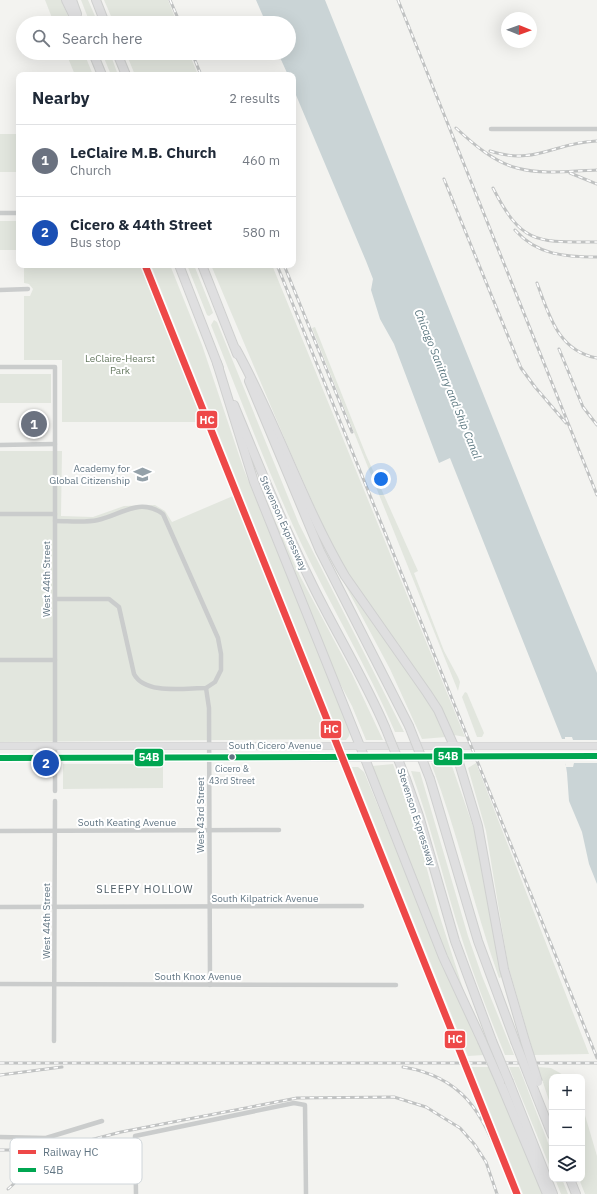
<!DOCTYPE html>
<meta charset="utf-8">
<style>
body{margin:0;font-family:"IBM Plex Sans",sans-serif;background:#f2f2f3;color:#1f2937}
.controls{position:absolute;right:12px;bottom:12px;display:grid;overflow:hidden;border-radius:8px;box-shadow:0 4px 16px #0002}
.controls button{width:36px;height:36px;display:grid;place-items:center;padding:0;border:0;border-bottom:1px solid #e0e1e3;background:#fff;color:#1f2937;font:20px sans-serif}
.compass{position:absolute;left:501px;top:12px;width:36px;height:36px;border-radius:50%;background:#fff;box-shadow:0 4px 16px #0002;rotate:91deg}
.you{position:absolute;left:381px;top:479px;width:14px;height:14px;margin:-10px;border:3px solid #fff;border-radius:50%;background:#1a73e8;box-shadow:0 0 0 6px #1a73e833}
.badge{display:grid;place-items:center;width:26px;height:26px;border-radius:50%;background:#111827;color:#fff;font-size:13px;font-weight:700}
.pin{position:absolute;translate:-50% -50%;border:2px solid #fff;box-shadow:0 1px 4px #0006}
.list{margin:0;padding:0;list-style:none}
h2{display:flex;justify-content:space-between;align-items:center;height:52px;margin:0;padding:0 16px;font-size:17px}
h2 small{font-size:13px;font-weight:400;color:#747a83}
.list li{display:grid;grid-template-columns:26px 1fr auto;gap:12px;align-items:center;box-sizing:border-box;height:72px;padding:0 16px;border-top:1px solid #e0e1e3}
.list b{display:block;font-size:15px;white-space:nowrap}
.list p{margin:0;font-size:13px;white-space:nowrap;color:#747a83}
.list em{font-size:13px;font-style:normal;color:#747a83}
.icon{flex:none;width:22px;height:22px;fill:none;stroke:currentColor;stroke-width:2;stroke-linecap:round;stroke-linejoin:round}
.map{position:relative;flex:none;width:597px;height:1194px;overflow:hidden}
.search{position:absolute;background:#fff;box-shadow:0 4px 16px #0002;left:16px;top:16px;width:280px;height:44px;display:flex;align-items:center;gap:10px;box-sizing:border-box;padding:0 14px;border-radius:22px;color:#747a83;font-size:15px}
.panel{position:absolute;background:#fff;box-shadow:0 4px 16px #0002;left:16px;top:72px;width:280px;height:196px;border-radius:8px}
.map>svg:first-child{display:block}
.green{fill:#e2e6de}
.water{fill:#cad4d6}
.pier{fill:#f3f3f0}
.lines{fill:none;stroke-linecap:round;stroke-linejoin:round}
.primary-casing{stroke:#d1d1d1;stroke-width:8}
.highway-casing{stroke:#cfd0cf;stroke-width:10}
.street{stroke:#cacccc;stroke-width:4.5}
.primary{stroke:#dfdfe0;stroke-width:7}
.highway{stroke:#dfdfe0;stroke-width:8}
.rail-casing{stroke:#c0c2c2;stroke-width:3}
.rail{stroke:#fff;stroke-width:1.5;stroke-dasharray:4.5;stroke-linecap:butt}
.highway-bridge-casing{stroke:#cfd0cf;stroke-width:10;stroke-linecap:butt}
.highway-bridge{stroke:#dfdfe0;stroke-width:8}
.bus-1-casing{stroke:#fff;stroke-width:9}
.bus-1{stroke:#00a651;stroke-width:6}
.rail-1-casing{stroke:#fff;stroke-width:10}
.rail-1{stroke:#ee4848;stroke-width:7}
.bus-dot{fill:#617583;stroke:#fff;stroke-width:1.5}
.labels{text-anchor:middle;stroke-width:4;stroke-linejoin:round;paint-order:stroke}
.bus-label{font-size:9px;fill:#617583;stroke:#fff}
.park-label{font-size:10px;fill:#667960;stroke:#fff}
.poi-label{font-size:10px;fill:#617583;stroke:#fff;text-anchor:end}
.street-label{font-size:10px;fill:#617583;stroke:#fff}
.water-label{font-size:11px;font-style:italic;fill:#5c7880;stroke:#fff}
.neighbourhood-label{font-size:11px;letter-spacing:1px;fill:#4f5e67;stroke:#fff}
.key{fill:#fff;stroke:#d0d6da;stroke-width:1}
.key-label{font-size:11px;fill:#617583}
.line-badge{stroke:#fff;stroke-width:1.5}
.badge-label{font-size:11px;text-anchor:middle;font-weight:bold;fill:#fff}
</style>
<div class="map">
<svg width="597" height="1194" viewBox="0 0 597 1194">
<rect width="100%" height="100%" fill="#f3f3f0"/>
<g class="green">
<path d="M 45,0 L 61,0 L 71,23 L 54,23 Z"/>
<path d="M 81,0 L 88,0 L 98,23 L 90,23 Z"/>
<path d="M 104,0 L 168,0 L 177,23 L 114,23 Z"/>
<path d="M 66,53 L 84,53 L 93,75 L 75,75 Z"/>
<path d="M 102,53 L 110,53 L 118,75 L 111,75 Z"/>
<path d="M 126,53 L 189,53 L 198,75 L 135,75 Z"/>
<rect x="0" y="134" width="19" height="38"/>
<rect x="0" y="221" width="19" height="29"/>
<path d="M 24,265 L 143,265 L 205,422 L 62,422 L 62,360 L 24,360 L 24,296 L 30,296 L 33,289 L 29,284 L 24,283 Z"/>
<path d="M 151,265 L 170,265 L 202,345 L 244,470 L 350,731 L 349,736 L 346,740 L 341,740 Z"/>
<path d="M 187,265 L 194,265 L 212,310 L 213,313 L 209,316 L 207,315 Z"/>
<path d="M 211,265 L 272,265 L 465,737 L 454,735 L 433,694 L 349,576 L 334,551 L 289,449 Z"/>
<path d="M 214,320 L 217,322 L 299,524 L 404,732 L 395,732 C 368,668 331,607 301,543 C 268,472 240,398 211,325 Z"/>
<path d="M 315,327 L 366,455 L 418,571 L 414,573 L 444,651 L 458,677 L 460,682 L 458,691 L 312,328 Z"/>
<rect x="0" y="374" width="51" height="29"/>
<path d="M 0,451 L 62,451 L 61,516 L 93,517 L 124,506 L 155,505 L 165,511 L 172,522 L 233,496 L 332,739 L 0,742 Z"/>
<path d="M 264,496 L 300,576 L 352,674 L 383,740 L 366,740 L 352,706 L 336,676 Z"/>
<path d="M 342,579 L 421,691 L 436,714 L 446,737 L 422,739 L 390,669 Z"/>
<path d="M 465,692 L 467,693 L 484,733 L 482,737 L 477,737 L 462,697 Z"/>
<path d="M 431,763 L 450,763 L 452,766 L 476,835 L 502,977 L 499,978 C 474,907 458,833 431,763 Z"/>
<path d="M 476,763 L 589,1054 L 534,1055 L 508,965 L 486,831 L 468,768 Z"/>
<path d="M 63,764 L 163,764 L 163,788 L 63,789 Z"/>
<path d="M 393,764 L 420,843 L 439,914 L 465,995 L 442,944 L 372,766 Z"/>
<path d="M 352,767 L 358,767 L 364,772 L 436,947 L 484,1055 L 468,1056 Z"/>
<path d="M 411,771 L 420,772 L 468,936 L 482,976 L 514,1055 L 505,1055 C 487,1011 470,966 456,920 C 441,870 429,820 411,771 Z"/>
<path d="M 472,1067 L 489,1067 L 543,1194 L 523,1194 Z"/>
<path d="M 509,1067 L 519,1067 L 552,1153 L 552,1172 Z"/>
<path d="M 538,1067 L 551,1068 L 567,1077 L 552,1077 L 552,1110 Z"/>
<path d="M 582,1105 L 597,1156 L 597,1194 L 585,1194 L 579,1179 L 582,1179 Z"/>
<path d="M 555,1179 L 562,1179 L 568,1194 L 561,1194 Z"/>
</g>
<path class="water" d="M 256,0 L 325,0 L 539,533 L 597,673 L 597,884 L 589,864 L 582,832 L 569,801 L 567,773 L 562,739 L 450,458 L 439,463 L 394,344 L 380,319 L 371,290 L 373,279 L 366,261 L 293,88 L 293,75 L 288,75 L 278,53 L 289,53 L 289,23 L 266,23 Z"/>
<path class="pier" d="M 565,737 L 572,737 L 573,740 L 597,740 L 597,763 L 574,763 L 573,767 L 566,767 L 566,764 L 563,763 L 562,758 L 562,739 L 565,739 Z"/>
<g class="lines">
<defs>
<g id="primary">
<path d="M 0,746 L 597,746"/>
<path d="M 0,758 L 209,757 L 365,758 L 597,756"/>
</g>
<g id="highway">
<path d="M 66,0 L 77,23"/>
<path d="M 72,0 L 77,14"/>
<path d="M 96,0 L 105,23"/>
<path d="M 93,53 L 102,75"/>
<path d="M 117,53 L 126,75"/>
<path d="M 179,265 L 219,368"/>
<path d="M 202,265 L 237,354"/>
<path d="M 236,349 C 277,423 302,503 345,576 L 427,693 L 438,710 L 454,746 L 478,826 L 504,969 L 525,1041"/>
<path d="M 217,363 L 254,482 L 360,746 L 443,957 L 482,1041"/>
<path d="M 249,381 L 320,551 L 409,726"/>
<path d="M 234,405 C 259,466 284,527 313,586 C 336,633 364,678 385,727"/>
<path d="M 406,779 L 419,816 L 455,941 L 492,1041"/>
<path d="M 430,779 L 478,941 L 515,1041"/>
<path d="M 500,1082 L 547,1194"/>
<path d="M 509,1082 L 553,1194"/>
<path d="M 531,1082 L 552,1135"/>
<path d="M 570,1179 L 576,1194"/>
</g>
</defs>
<use href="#primary" class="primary-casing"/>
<use href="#highway" class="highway-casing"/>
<g class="street">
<path d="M 491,129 L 597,129"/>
<path d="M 0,213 L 19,213"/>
<path d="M 0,290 L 28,289"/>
<path d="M 0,367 L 55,367 L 55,791"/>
<path d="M 0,445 L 55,444"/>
<path d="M 0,514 L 55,514"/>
<path d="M 55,521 C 69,521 85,523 98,520 C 121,515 139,497 163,514 L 218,638 L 221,654 L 221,670 L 215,682 L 206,688 C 185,688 145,695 134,674 L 119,607 L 109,599 L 55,599"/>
<path d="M 0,660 L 55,660"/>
<path d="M 206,688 L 209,708 L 210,985"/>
<path d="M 0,831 L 279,830"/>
<path d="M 0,907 L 362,906"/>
<path d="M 0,984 L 396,985"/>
<path d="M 54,1041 L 55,801"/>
<path d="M 0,1137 L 46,1138 L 102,1121"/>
<path d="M 136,1194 L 135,1136 L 294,1103 L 305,1105 L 306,1194"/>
</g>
<use href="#primary" class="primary"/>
<use href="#highway" class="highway"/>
<defs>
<g id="rail">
<path d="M 170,0 L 180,23"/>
<path d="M 398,0 L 597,495"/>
<path d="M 192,53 L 201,75"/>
<path d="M 456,128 C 473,144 494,162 517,168 C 542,175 572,171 597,170"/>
<path d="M 490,151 C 535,166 555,142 597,141"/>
<path d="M 570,173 L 597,184"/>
<path d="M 444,179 L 521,368 L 535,387 L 566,423"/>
<path d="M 493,188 C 522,245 537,242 597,242"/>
<path d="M 515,230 C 537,255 565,257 597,257"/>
<path d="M 277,265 L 597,1058"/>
<path d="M 284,265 L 352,432"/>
<path d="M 537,283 C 549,315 558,351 597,358"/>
<path d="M 559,349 L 583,407 L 597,425"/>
<path d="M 0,1063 L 597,1063"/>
<path d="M 403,1067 C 481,1080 486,1135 516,1194"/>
<path d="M 0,1075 L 62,1067"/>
<path d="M 0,1150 L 43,1150 L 67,1146 L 121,1132 L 297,1098 L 394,1097 L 426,1107 L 460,1128 L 475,1145 L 486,1162 L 497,1194"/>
<path d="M 8,1189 L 29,1170 L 69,1149"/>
</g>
</defs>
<use href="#rail" class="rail-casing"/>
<use href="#rail" class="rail"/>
<defs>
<g id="highway-bridge">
<path d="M 409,726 L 430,779"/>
<path d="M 385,727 L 406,779"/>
<path d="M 482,1041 L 500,1082"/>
<path d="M 492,1041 L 509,1082"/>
<path d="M 515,1041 L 531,1082"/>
<path d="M 525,1041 L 538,1082"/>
</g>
</defs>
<use href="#highway-bridge" class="highway-bridge-casing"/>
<use href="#highway-bridge" class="highway-bridge"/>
<defs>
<path id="bus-1" d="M 0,758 L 597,756"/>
</defs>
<use href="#bus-1" class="bus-1-casing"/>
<use href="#bus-1" class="bus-1"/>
<defs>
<path id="rail-1" d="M 145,265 L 517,1194"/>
</defs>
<use href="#rail-1" class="rail-1-casing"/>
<use href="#rail-1" class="rail-1"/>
</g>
<defs>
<symbol id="school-bare" viewBox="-9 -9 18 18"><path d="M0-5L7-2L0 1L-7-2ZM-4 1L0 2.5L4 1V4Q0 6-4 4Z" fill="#94a1a9" stroke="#fff" stroke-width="2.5" paint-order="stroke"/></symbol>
</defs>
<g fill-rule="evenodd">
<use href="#school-bare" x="130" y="462" width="25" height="25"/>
</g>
<circle class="bus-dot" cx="232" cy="757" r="3.5"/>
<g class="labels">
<g class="bus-label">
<text x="232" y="772">Cicero &amp;<tspan x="232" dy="12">43rd Street</tspan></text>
</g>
<g class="park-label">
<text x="120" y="362">LeClaire-Hearst<tspan x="120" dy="12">Park</tspan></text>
</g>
<g class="poi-label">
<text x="130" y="472">Academy for<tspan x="130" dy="12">Global Citizenship</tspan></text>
</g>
<g class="street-label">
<text transform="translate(284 523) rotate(66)" y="4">Stevenson Expressway</text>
<text transform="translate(46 579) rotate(-90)" y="4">West 44th Street</text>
<text x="275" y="749">South Cicero Avenue</text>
<text transform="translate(200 815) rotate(-90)" y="4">West 43rd Street</text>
<text transform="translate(417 817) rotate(72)" y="4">Stevenson Expressway</text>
<text x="127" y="826">South Keating Avenue</text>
<text x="265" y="902">South Kilpatrick Avenue</text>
<text transform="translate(46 921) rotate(-90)" y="4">West 44th Street</text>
<text x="198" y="980">South Knox Avenue</text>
</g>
<g class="water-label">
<text transform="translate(448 384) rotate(68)" y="4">Chicago Sanitary and Ship Canal</text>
</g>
<g class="neighbourhood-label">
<text x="145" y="893">SLEEPY HOLLOW</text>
</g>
</g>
<rect x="10" y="1138" width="132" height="46" rx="6" class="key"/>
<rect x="18" y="1150" width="18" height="4" fill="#ee4848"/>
<rect x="18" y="1168" width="18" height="4" fill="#00a651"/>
<g class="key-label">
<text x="43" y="1156">Railway HC</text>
<text x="43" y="1174">54B</text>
</g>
<g class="line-badge">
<rect x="196" y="410" width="22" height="19" rx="4" fill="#ee4848"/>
<rect x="320" y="720" width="22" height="19" rx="4" fill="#ee4848"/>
<rect x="433" y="747" width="30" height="19" rx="4" fill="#00a651"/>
<rect x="134" y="748" width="30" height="19" rx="4" fill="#00a651"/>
<rect x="444" y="1030" width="22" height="19" rx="4" fill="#ee4848"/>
</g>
<g class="badge-label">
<text x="207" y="424">HC</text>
<text x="331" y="733">HC</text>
<text x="448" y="760">54B</text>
<text x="149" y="761">54B</text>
<text x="455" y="1043">HC</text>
</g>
</svg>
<div class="controls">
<button>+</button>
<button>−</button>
<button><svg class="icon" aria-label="layers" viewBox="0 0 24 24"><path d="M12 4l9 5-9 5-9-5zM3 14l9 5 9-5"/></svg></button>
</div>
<svg class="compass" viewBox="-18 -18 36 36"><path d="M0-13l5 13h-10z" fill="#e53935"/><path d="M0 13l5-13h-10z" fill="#747a83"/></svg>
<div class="you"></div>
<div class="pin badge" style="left:34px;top:424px;background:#6b7280">1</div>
<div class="pin badge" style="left:46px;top:763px;background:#1a4fb4">2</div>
<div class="search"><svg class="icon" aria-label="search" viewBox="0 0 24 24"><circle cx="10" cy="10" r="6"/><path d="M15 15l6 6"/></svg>Search here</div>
<section class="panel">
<h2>Nearby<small>2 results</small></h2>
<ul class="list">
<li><span class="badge" style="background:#6b7280">1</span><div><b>LeClaire M.B. Church</b><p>Church</p></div><em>460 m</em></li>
<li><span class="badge" style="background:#1a4fb4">2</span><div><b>Cicero &amp; 44th Street</b><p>Bus stop</p></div><em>580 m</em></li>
</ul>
</section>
</div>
